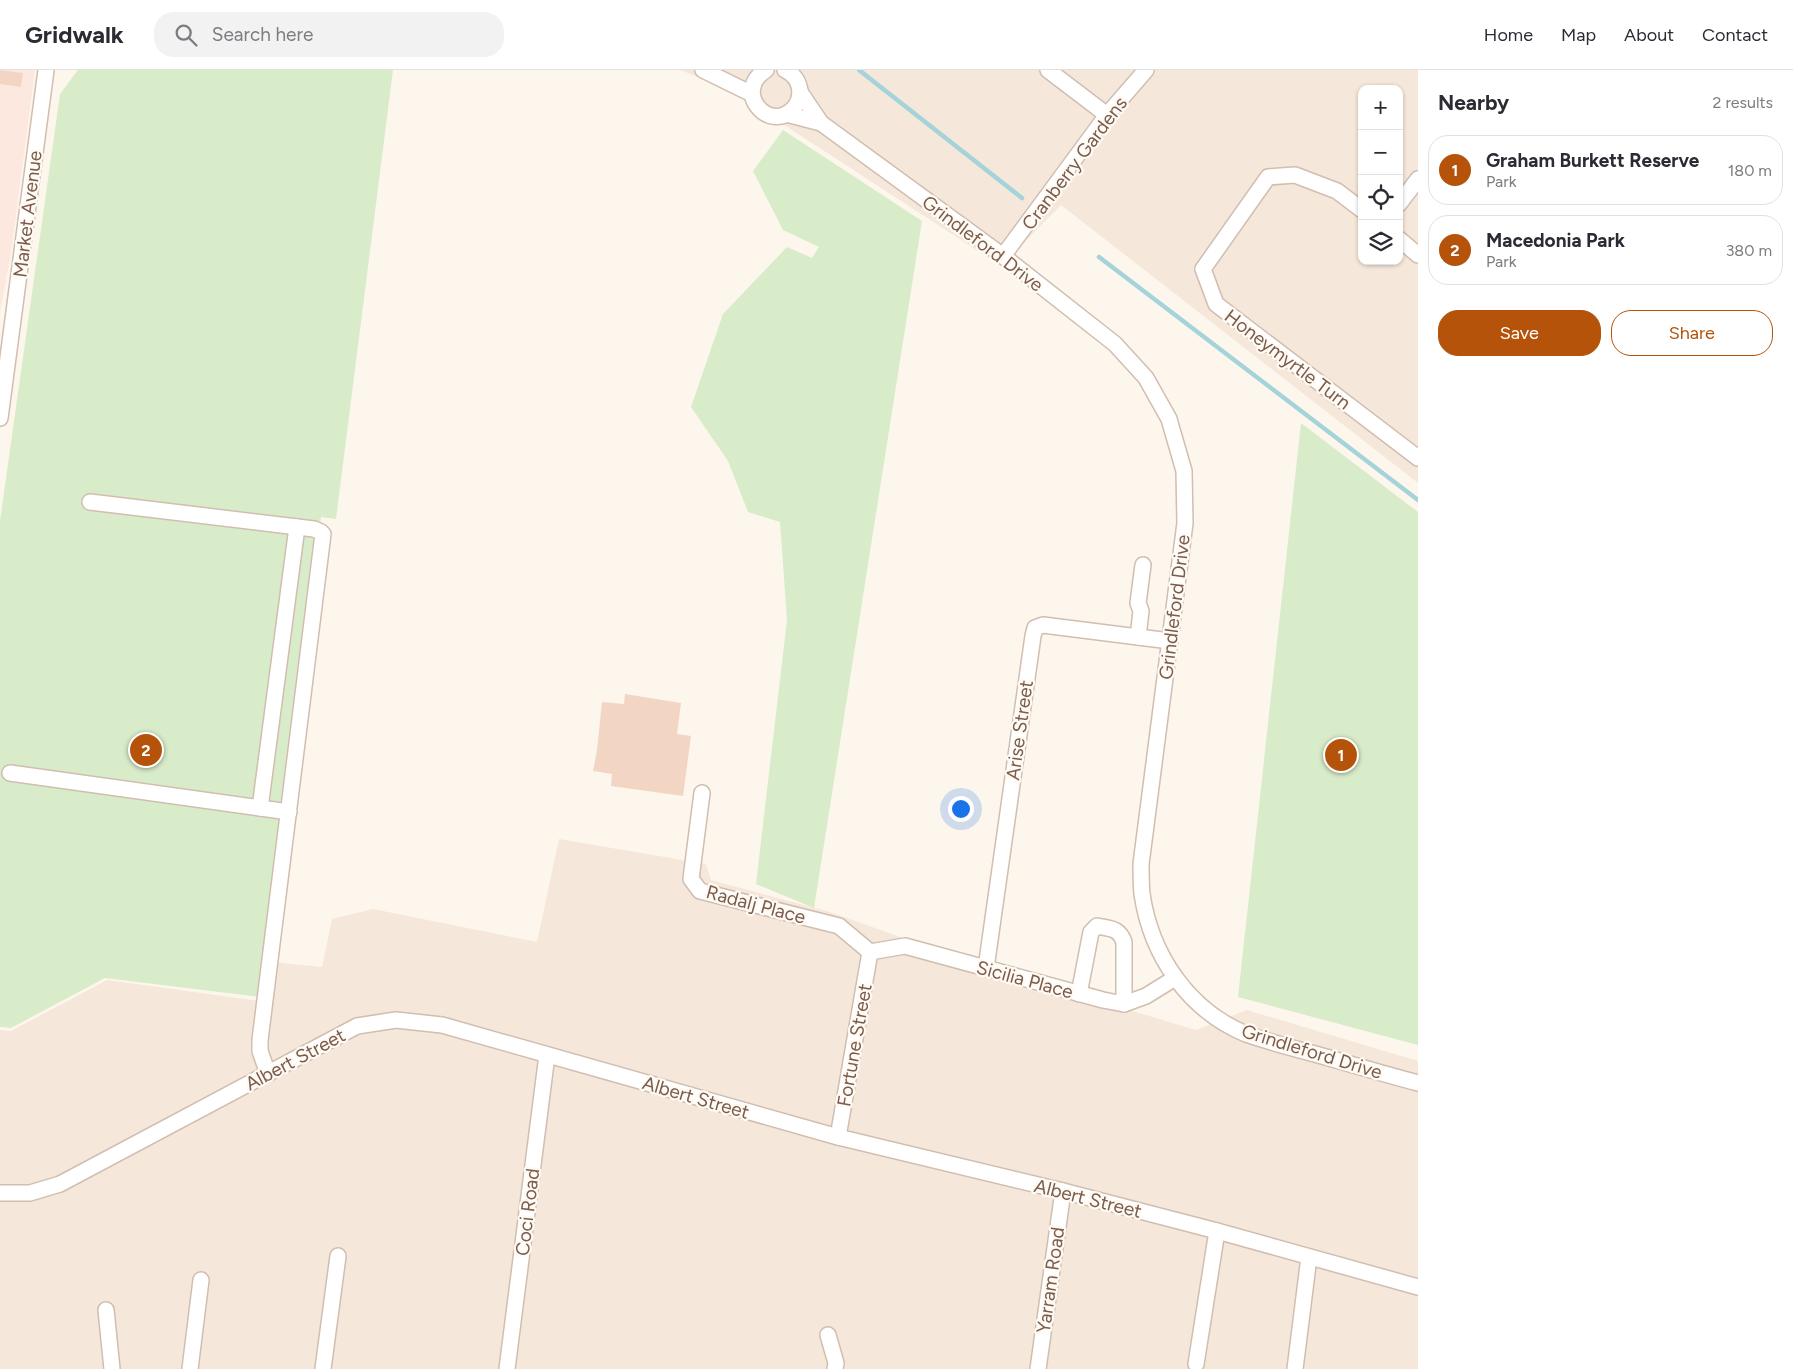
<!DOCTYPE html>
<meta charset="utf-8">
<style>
body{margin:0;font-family:Figtree,sans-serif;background:#f2f2f3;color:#2b2b33}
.controls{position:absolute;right:15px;top:15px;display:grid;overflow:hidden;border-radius:10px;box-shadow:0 1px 4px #0004}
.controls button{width:45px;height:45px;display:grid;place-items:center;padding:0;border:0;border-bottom:1px solid #e1e1e2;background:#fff;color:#2b2b33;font:25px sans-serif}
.you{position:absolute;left:960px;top:738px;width:18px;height:18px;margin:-12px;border:4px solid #fff;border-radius:50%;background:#1a73e8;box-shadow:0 0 0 8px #1a73e833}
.badge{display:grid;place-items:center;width:32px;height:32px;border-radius:50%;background:#b45309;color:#fff;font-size:16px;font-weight:700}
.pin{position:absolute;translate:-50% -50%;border:2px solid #fff;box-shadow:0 1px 5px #0006}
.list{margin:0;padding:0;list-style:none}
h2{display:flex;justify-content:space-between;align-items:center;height:65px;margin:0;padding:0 20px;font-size:21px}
h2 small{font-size:16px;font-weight:400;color:#7c7c81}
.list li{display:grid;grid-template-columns:32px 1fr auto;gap:15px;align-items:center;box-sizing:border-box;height:70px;margin:0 10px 10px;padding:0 10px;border:1px solid #e1e1e2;border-radius:20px}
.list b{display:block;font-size:19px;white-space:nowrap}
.list p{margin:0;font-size:16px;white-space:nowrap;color:#7c7c81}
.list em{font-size:16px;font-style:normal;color:#7c7c81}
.actions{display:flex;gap:10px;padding:15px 20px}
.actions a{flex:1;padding:11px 0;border:1px solid #b45309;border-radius:20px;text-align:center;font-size:18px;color:#b45309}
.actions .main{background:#b45309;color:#fff}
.icon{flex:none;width:28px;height:28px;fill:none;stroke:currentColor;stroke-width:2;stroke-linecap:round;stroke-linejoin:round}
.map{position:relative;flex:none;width:1418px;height:1299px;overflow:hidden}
header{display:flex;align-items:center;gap:30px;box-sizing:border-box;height:70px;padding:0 25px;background:#fff;border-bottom:1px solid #e1e1e2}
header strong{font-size:24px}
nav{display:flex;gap:28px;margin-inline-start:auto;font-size:18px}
.search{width:350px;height:45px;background:#f2f2f3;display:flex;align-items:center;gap:12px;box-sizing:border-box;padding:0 18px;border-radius:20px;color:#7c7c81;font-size:19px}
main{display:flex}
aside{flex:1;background:#fff}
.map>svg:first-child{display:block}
.residential{fill:#f5e8da;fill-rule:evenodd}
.commercial{fill:#fde8e0}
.green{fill:#d8ecc9}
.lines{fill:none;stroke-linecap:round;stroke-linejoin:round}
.stream{stroke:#a5d3da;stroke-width:4.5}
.building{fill:#f3d5c3}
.minor-casing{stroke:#d1beb0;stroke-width:18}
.minor{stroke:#fff;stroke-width:15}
.labels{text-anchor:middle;stroke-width:4.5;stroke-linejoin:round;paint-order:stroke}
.street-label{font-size:19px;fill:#7a5c4d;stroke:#fffaf3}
</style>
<header>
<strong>Gridwalk</strong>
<div class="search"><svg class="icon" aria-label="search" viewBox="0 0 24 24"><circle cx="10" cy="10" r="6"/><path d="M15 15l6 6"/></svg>Search here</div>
<nav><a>Home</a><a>Map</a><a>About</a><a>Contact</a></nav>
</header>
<main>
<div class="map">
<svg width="1418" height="1299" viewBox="0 0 1418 1299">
<rect width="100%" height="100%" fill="#fdf6ec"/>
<g class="residential">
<path d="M 680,0 L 1418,0 L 1418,413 L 1061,135 L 1001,196 L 729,19 ZM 1362,19 L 1399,19 L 1399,191 L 1362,191 Z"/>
<path d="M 559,769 L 706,794 L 711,810 L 830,842 L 982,896 L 1196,960 L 1247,940 L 1418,991 L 1418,1299 L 0,1299 L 0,960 L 11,961 L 107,910 L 266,932 L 272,892 L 322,897 L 332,849 L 373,839 L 537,872 Z"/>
</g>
<path class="commercial" d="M 0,0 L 35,0 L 11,184 L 0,242 Z"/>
<g class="green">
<path d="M 78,0 L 393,0 L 336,449 L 321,447 L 261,927 L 105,908 L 11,958 L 0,957 L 0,451 L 60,24 Z"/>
<path d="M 783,60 L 922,151 L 814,838 L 756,814 L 787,550 L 780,452 L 748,442 L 728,391 L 691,337 L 723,244 L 787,177 L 812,188 L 819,177 L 783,160 L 753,101 Z"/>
<path d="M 1301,353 L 1418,442 L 1418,975 L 1238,927 Z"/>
</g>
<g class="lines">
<g class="stream">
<path d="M 859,0 L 1022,128"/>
<path d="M 1099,187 L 1418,430"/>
</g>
</g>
<g class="building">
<path d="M 0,0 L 23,3 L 21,17 L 0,14 Z"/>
<path d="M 625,624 L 681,633 L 677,664 L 691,666 L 683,726 L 611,716 L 612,704 L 593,701 L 597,680 L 602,632 L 624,634 Z"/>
</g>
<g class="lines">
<defs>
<g id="minor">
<path d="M 703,0 L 752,24"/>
<path d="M 766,0 C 732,21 769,64 793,39 C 798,34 800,27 800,21 C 799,12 794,4 785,0"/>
<path d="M 1048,0 L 1107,45"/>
<path d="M 800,22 L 821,53 L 1003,186 L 1115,274 L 1146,308 L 1169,349 L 1184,401 L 1185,453 L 1141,794 C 1141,804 1141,814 1142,824 C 1151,885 1188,940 1246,964 C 1269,972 1292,978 1315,984 C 1350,994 1384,1004 1418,1013"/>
<path d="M 786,44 L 821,53"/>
<path d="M 1399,134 L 1418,109"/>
<path d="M 1362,140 L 1337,121 L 1295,105 L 1268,107 L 1203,199 L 1216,234 L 1418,388"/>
<path d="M 1399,169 L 1418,185"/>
<path d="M 1003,186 L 1107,45 L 1146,0"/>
<path d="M 0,348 L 46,0"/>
<path d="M 90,432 L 314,459 L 321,462 L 323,464 L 260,970 L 260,981 L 268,1004"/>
<path d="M 1138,567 L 1141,541 L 1138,533 L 1143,495"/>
<path d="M 10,703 L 289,742"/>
<path d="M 702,723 L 691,809 L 700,821 L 839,856 L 870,882"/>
<path d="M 260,738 L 297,457"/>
<path d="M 870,882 L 905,876 L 1103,930 L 1124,934 L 1146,926 L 1175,908"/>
<path d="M 986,898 L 1033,566 L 1035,558 L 1043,555 L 1170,571"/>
<path d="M 1079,924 L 1091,862 L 1097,856 C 1111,859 1119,858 1124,872 L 1124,934"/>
<path d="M 838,1067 L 870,882"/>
<path d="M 0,1123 L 30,1123 L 60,1114 L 357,956 L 396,950 L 442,955 L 838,1067 L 1063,1121 L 1217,1161 L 1418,1217"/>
<path d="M 106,1240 L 112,1299"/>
<path d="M 828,1265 L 836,1293 L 835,1299"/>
<path d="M 1196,1294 L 1217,1161"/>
<path d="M 190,1299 L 201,1210"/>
<path d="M 323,1299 L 338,1186"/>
<path d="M 507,1299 L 547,985"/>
<path d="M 1038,1299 L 1063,1121"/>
<path d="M 1295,1299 L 1309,1187"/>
</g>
</defs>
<use href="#minor" class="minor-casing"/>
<use href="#minor" class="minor"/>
</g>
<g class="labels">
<g class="street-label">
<text transform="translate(1074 93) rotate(-53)" y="7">Cranberry Gardens</text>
<text transform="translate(27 144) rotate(-83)" y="7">Market Avenue</text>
<text transform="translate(983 173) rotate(37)" y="7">Grindleford Drive</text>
<text transform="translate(1288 289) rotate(37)" y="7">Honeymyrtle Turn</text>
<text transform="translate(1174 537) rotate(-83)" y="7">Grindleford Drive</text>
<text transform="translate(1019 660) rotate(-82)" y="7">Arise Street</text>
<text transform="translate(756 834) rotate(15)" y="7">Radalj Place</text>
<text transform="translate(1025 909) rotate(15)" y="7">Sicilia Place</text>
<text transform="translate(854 975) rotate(-80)" y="7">Fortune Street</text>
<text transform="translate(1312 981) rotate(17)" y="7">Grindleford Drive</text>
<text transform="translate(295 989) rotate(-28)" y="7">Albert Street</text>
<text transform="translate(696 1027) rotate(16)" y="7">Albert Street</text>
<text transform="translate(1088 1128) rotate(14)" y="7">Albert Street</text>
<text transform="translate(527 1142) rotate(-83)" y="7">Coci Road</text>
<text transform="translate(1050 1210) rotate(-82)" y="7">Yarram Road</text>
</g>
</g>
</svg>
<div class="controls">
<button>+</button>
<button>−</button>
<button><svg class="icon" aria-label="locate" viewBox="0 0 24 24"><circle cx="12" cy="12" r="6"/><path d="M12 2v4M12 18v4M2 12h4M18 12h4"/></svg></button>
<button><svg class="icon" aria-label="layers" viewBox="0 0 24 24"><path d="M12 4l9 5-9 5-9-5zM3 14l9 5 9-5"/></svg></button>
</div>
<div class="you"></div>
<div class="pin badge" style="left:1341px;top:685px">1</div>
<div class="pin badge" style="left:146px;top:680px">2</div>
</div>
<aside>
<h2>Nearby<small>2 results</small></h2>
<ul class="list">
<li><span class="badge">1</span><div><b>Graham Burkett Reserve</b><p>Park</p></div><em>180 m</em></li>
<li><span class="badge">2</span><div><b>Macedonia Park</b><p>Park</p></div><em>380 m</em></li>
</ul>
<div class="actions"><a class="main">Save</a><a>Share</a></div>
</aside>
</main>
